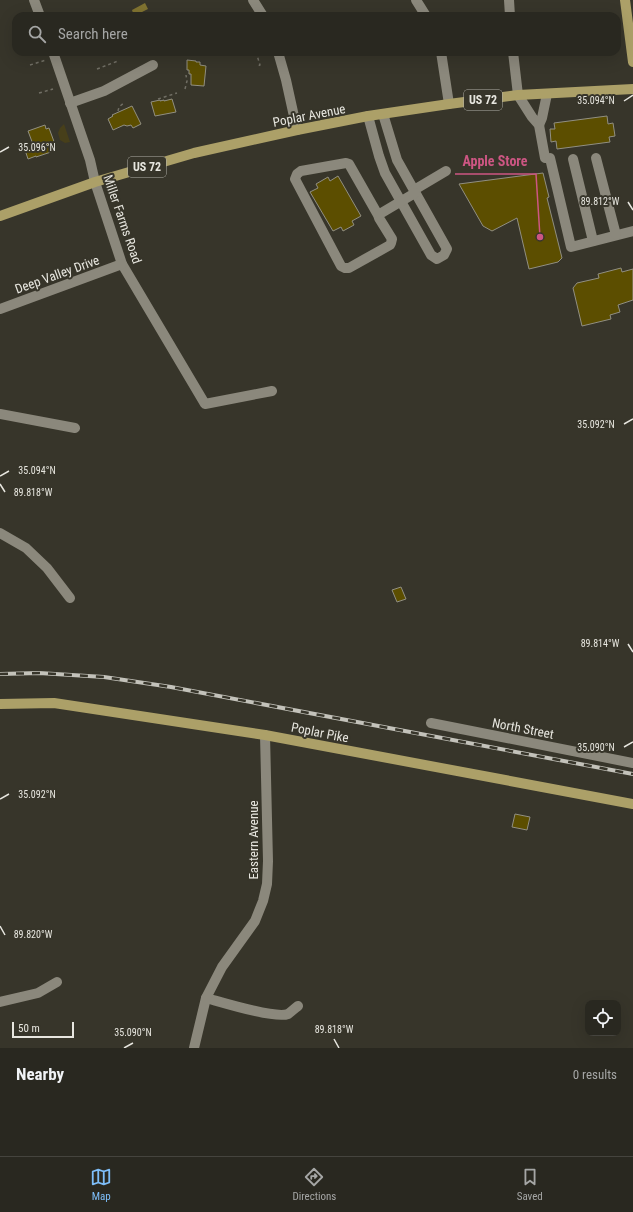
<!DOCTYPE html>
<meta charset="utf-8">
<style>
body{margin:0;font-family:"Roboto Condensed",sans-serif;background:#35342d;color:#f1f3f6}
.controls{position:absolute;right:12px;bottom:12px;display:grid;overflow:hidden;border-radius:8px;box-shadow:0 4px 16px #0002}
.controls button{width:36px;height:36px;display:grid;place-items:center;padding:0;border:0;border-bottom:1px solid #45443e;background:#292820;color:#f1f3f6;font:20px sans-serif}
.scale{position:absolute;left:12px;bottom:10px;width:62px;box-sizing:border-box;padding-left:4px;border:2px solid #e7e6df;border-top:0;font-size:11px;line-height:14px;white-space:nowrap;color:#e7e6df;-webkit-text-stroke:3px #37352a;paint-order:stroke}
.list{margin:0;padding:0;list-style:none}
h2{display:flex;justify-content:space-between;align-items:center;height:52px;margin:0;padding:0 16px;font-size:17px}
h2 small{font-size:13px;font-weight:400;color:#a5a6a5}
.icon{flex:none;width:22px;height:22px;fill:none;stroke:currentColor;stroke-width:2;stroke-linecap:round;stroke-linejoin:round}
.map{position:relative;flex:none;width:633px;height:1048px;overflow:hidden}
.search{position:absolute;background:#292820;box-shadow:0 4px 16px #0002;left:12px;right:12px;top:12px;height:44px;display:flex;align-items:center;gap:10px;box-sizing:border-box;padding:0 14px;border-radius:12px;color:#a5a6a5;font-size:15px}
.sheet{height:108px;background:#292820}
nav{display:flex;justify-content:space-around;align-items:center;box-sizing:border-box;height:56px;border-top:1px solid #45443e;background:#292820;font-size:11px;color:#a5a6a5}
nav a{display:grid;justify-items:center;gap:2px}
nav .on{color:#7ebef9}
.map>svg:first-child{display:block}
.green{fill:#473f1a}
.water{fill:#807330}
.building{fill:#5c4e00;stroke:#918f82}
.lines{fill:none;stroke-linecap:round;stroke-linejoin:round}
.path{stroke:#716f65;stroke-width:1.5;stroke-dasharray:3 3;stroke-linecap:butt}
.minor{stroke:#8b887c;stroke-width:10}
.major{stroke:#aca068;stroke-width:10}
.rail-casing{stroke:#c3c2ba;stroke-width:4}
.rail{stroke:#37352a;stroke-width:2.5;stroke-dasharray:8;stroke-linecap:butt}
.ticks{fill:none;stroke:#e7e6df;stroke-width:1.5}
.labels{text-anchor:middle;stroke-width:4;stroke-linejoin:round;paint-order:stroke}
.shield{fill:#37352a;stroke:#b2b1a9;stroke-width:1}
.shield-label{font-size:12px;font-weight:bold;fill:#e7e6df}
.street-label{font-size:13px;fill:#e7e6df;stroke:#37352a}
.ticks-label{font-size:10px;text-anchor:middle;fill:#e7e6df;stroke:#37352a;stroke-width:4;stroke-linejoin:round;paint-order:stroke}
.leader{fill:none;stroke:#cd5683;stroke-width:1.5}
.callout-dot{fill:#cd5683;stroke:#37352a;stroke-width:1.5}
.callout-label{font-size:14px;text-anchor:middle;font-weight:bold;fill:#cd5683;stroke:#37352a;stroke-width:4;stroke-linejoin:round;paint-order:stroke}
</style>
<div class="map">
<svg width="633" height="1048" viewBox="0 0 633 1048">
<rect width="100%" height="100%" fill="#37352a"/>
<path class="green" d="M 64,124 L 70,142 L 65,143 L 60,140 L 58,133 L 60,128 Z"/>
<path class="water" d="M 145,3 L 148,9 L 134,16 L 132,10 Z"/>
<g class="building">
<path d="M 187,60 L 196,61 L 196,62 L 200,62 L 200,65 L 206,66 L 204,86 L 191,85 L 191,74 L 189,74 L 189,70 L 187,70 Z"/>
<path d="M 172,99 L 176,112 L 155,116 L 151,102 L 160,100 L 160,101 L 164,100 L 164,101 Z"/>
<path d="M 132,106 L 141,124 L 133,128 L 131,125 L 127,126 L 124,125 L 113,130 L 108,119 L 113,116 L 112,115 Z"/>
<path d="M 607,116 L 608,124 L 613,123 L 615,136 L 609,137 L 610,142 L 557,149 L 556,141 L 551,142 L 550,129 L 555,129 L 554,123 Z"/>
<path d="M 45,125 L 46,129 L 49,128 L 56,147 L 53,148 L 54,151 L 36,157 L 36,156 L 28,159 L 25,150 L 34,147 L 28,131 Z"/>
<path d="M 543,173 L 549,197 L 547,198 L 562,258 L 558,262 L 529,269 L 517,218 L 492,231 L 483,226 L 459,184 Z"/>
<path d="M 338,176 L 361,216 L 352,221 L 354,225 L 343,231 L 341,227 L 333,231 L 310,192 L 318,188 L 316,184 L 328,177 L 330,181 Z"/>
<path d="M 621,268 L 622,272 L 633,269 L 633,300 L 618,305 L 620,312 L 610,315 L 611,319 L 582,326 L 573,288 L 577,283 L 599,278 L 598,274 Z"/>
<path d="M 401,587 L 406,599 L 397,602 L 392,590 Z"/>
<path d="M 515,814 L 530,817 L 527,830 L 512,827 Z"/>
</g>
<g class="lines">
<g class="path">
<path d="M 256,52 L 260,65 L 257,66"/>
<path d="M 30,65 L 46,60"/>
<path d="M 97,69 L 118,61"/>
<path d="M 185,89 L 187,81 L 186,75"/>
<path d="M 39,93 L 53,89"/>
<path d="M 158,99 L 177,93"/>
<path d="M 118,111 L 119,107 L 125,102"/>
</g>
<g class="minor">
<path d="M 34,0 L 40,16"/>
<path d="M 253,0 L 263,16"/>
<path d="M 416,0 L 426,16"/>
<path d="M 509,0 L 510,16"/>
<path d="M 53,52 L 90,160 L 95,182 L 122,264 L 205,404 L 272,391"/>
<path d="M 278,52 L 286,80 L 297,130"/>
<path d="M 441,52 L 449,104"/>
<path d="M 513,52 L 518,95 L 532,117 L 539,125 L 545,158"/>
<path d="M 70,103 L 104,91 L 153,65"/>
<path d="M 368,116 L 379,156 L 385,173 L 431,255 L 437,259 L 444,255 L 447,249 L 397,160 L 383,114"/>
<path d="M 539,125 L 542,118 L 547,94"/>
<path d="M 550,158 L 571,247 L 633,231"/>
<path d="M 596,158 L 616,235"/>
<path d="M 573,159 L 593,241"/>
<path d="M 414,190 L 446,171"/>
<path d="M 378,215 L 349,164 L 346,163 L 301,171 L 297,174 L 295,179 L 341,266 L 345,268 L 349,268 L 390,245 L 391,243 L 392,239 L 379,218 L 378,215 L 415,193"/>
<path d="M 0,309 L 122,264"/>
<path d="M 0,414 L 75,428"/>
<path d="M 0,533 L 26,548 L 47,568 L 70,598"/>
<path d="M 431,723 L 633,763"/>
<path d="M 206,998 C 221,1002 275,1019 288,1014 C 291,1012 295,1008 298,1006"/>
<path d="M 0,1002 L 38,993 L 57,982"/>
<path d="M 194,1048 L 206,998 L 222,967 L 255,921 L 263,901 L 267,884 L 268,861 L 265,735"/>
</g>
<g class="major">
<path d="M 625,0 L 633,62"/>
<path d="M 0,216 L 95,182 L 194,153 L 297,130 L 368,116 L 449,104 L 518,95 L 633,89"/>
<path d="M 0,704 L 54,703 L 265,735 L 633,804"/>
</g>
<defs>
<path id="rail" d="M 0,674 L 39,673 L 104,677 L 171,687 L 633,774"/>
</defs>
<use href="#rail" class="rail-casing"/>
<use href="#rail" class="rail"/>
</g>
<path class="ticks" d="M 624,101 L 633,95M 0,152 L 9,147M 628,202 L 633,210M 624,424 L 633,419M 0,476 L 9,471M 0,484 L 5,492M 628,644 L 633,652M 624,747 L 633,742M 0,799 L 9,794M 0,926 L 5,935M 334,1039 L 339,1048M 124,1048 L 133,1043"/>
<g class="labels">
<g class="shield">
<rect x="464" y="90" width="38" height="20" rx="3"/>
<rect x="128" y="157" width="38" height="20" rx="3"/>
</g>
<g class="shield-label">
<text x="483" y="104">US 72</text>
<text x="147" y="171">US 72</text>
</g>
<g class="street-label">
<text transform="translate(309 115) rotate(-11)" y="5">Poplar Avenue</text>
<text transform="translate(123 219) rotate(71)" y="5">Miller Farms Road</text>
<text transform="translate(57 274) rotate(-20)" y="5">Deep Valley Drive</text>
<text transform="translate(523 728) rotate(11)" y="5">North Street</text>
<text transform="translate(320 732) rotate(11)" y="5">Poplar Pike</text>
<text transform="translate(253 840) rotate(-90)" y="5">Eastern Avenue</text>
</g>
</g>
<g class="ticks-label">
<text x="596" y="104">35.094°N</text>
<text x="37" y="151">35.096°N</text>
<text x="600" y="205">89.812°W</text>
<text x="596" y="428">35.092°N</text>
<text x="37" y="474">35.094°N</text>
<text x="33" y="496">89.818°W</text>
<text x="600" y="647">89.814°W</text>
<text x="596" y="751">35.090°N</text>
<text x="37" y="798">35.092°N</text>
<text x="33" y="938">89.820°W</text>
<text x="334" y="1033">89.818°W</text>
<text x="133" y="1036">35.090°N</text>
</g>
<path class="leader" d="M540 237L536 174H455"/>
<circle class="callout-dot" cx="540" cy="237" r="4"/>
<g class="callout-label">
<text x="495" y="166">Apple Store</text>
</g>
</svg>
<div class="controls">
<button><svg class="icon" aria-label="locate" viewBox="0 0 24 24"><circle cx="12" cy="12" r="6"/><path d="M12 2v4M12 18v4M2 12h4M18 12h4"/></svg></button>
</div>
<div class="scale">50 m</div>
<div class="search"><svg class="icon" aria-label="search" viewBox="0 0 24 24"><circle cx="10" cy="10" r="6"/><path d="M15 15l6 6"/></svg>Search here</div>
</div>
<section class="sheet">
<h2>Nearby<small>0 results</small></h2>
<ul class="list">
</ul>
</section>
<nav>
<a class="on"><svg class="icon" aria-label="map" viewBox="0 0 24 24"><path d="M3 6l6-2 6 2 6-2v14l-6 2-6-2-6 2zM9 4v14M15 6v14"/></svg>Map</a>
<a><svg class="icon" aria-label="directions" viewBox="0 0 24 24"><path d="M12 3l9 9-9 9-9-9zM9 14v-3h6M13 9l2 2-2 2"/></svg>Directions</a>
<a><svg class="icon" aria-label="saved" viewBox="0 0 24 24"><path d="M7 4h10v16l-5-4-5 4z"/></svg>Saved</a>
</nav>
